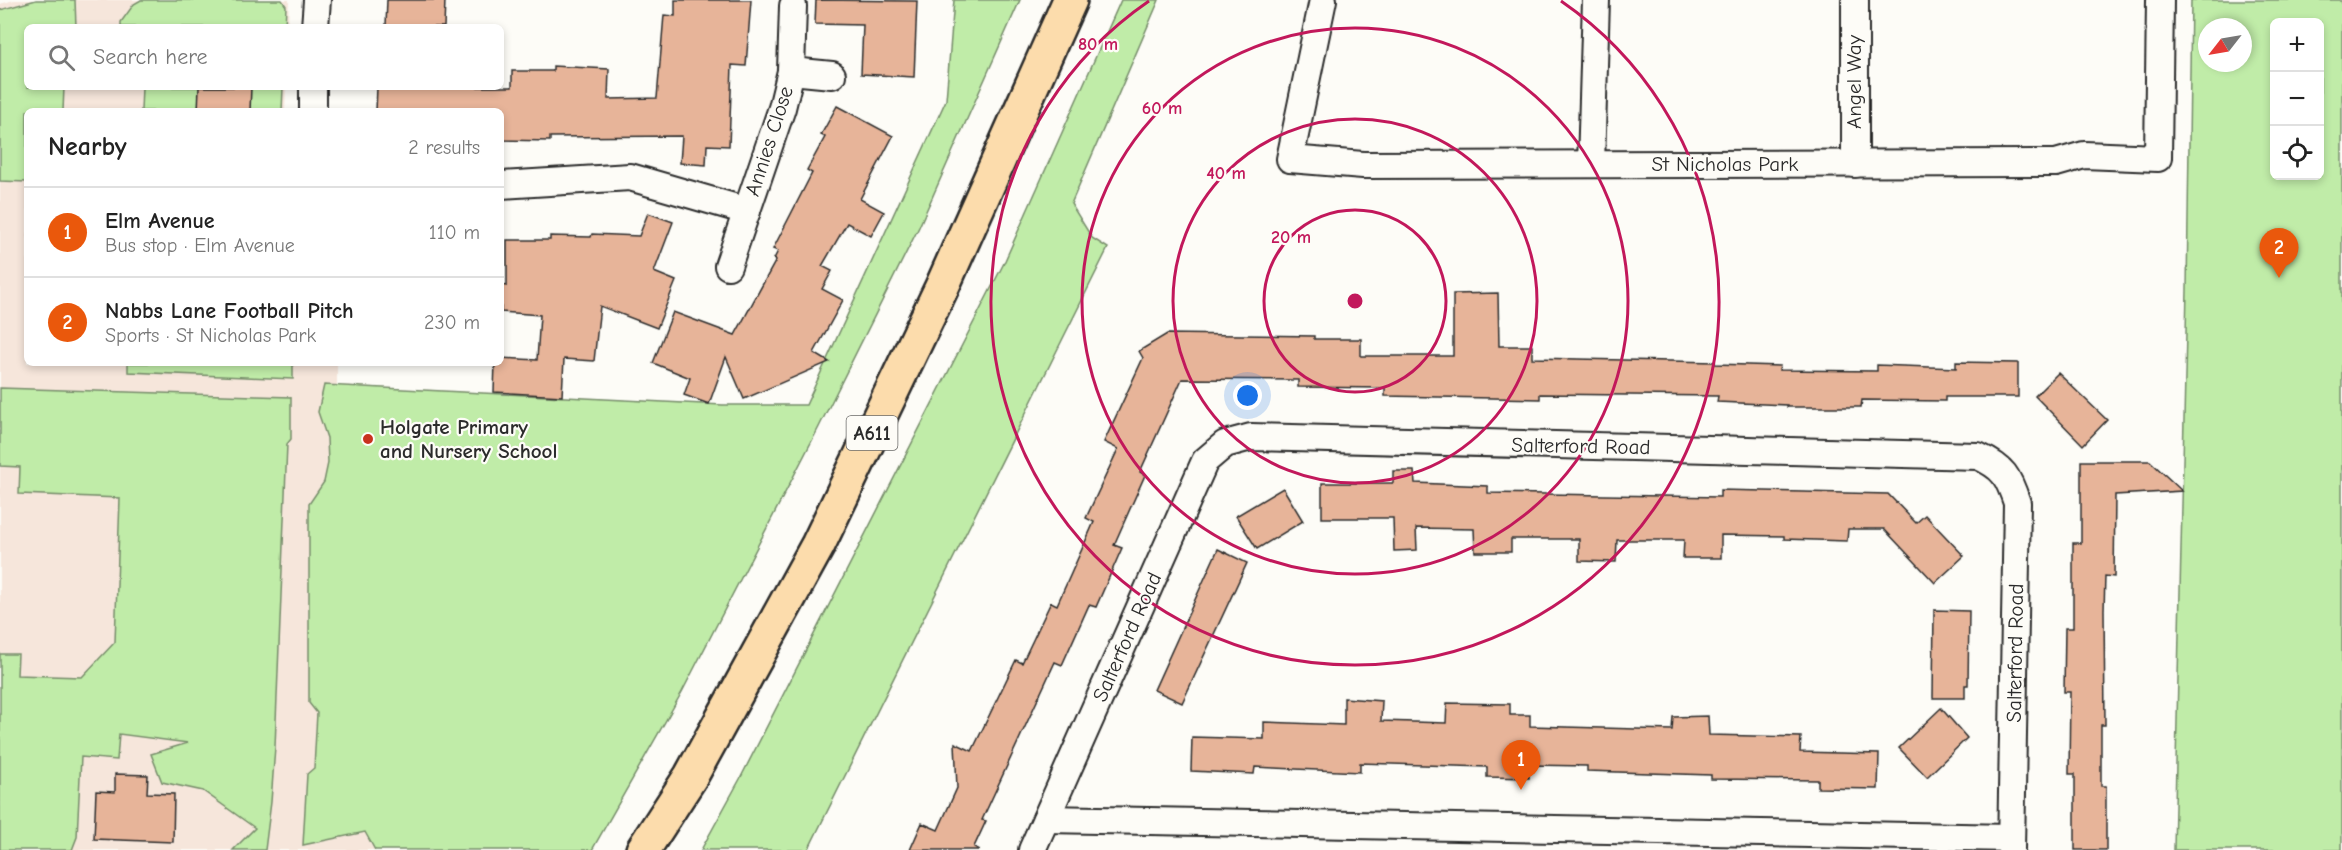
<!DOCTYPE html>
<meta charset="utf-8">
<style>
body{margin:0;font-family:"Comic Neue",sans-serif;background:#f2f2f2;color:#222}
.controls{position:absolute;right:18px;top:18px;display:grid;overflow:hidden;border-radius:9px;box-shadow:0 3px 9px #0003}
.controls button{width:54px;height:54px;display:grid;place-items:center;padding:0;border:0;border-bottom:2px solid #e0e0e0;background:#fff;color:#222;font:30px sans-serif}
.compass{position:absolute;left:2198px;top:18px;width:54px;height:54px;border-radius:50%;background:#fff;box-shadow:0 3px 9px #0003;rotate:239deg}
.you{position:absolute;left:1248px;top:396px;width:21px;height:21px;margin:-15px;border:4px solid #fff;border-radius:50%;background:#1a73e8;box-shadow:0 0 0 9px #1a73e833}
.badge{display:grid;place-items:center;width:39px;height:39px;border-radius:50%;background:#ea580c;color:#fff;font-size:20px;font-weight:700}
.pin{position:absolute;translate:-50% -50px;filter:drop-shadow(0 2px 3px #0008)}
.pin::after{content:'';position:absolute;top:32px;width:21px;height:18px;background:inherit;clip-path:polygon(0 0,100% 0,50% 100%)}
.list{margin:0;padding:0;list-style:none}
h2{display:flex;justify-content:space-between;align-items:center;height:78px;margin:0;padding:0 24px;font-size:26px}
h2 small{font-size:20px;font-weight:400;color:#767676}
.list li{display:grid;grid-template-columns:39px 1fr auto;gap:18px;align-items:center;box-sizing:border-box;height:90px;padding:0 24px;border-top:2px solid #e0e0e0}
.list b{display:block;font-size:22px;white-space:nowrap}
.list p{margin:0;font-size:20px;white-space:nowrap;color:#767676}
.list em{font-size:20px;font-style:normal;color:#767676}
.icon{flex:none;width:33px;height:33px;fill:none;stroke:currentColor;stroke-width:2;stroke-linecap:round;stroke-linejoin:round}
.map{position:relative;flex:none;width:2342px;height:850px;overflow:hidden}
.search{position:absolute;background:#fff;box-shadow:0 3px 9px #0003;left:24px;top:24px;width:480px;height:66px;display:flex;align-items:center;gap:15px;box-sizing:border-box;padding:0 21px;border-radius:9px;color:#767676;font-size:22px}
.panel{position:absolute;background:#fff;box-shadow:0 3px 9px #0003;left:24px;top:108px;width:480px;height:258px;border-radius:9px}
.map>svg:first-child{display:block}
.built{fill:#f6e6db}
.green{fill:#c0eca8;stroke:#768c6a;stroke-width:1.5;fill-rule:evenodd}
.building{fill:#e7b499;stroke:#2b2b2b;stroke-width:1.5}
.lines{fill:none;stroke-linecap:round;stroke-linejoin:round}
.street-casing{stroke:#2b2b2b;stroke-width:30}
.primary-casing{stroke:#2b2b2b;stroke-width:38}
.street{stroke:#fdfcf7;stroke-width:26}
.primary{stroke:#fcdcac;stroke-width:33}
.ring{fill:none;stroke:#c2185b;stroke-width:3}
.poi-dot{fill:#c8321e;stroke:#fdfcf7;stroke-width:2}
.labels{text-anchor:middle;stroke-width:4.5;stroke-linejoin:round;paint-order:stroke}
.shield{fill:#fdfcf7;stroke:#6a6a68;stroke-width:1.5}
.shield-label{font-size:20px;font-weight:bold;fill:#2b2b2b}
.street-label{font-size:21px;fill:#2b2b2b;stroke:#fdfcf7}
.poi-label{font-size:21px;font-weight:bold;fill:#2b2b2b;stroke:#fdfcf7;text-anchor:start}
.centre{fill:#c2185b;stroke:#fdfcf7;stroke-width:3}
.ring-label{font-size:18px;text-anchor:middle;font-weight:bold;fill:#c2185b;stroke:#fdfcf7;stroke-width:4.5;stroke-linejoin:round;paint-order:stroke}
</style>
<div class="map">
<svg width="2342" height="850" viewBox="0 0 2342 850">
<rect width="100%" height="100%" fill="#fdfcf7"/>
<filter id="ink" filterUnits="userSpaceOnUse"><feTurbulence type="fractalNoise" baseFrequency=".0167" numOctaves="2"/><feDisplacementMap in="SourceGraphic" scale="12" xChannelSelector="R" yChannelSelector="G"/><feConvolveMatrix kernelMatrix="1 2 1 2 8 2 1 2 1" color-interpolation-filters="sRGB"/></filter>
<g filter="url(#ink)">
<path class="built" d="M 14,0 L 289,0 L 288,27 L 27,27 L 27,87 L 286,87 L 285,111 L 27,111 L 27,363 L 337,363 L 337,385 L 723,405 L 540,850 L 0,850 L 0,4 Z"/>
<g class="green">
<path d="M 36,0 L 75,0 L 76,27 L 27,27 L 27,87 L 64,87 L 63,111 L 27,111 L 27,182 L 0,181 L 0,10 Z"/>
<path d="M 141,0 L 282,0 L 286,6 L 285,27 L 121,27 L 121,22 L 134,4 Z"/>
<path d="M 954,0 L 1020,0 L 919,227 L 818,429 L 682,692 L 592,850 L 375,850 L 365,832 L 303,845 L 307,774 L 314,768 L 317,713 L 309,703 L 309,504 L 324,482 L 328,463 L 327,438 L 318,412 L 324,385 L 723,405 L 806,405 L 946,100 Z"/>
<path d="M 1121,0 L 1159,0 L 1071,204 L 1092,238 L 1108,248 L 808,850 L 701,850 L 740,779 L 1004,263 Z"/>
<path d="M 2191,0 L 2342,0 L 2342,850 L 2174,850 L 2187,290 ZM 2274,22 L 2320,22 L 2320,176 L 2274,176 ZM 2207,27 L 2243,27 L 2243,63 L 2207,63 Z"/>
<path d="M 142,87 L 283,87 L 282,111 L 141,111 Z"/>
<path d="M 128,363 L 293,363 L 293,379 L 128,372 Z"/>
<path d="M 0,388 L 291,397 L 291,439 L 287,444 L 275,747 L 271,802 L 265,850 L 233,850 L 255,828 L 203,791 L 162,782 L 151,754 L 188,743 L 119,734 L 117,760 L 81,757 L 77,837 L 72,850 L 0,850 L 0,654 L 18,654 L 17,675 L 82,677 L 115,642 L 120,498 L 19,494 L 20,467 L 0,466 Z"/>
</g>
<g class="building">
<path d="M 387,0 L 445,0 L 444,27 L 386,26 Z"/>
<path d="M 675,0 L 751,0 L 746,66 L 732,65 L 729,146 L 707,145 L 706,165 L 680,163 L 682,136 L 550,137 L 550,141 L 501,140 L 501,111 L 376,111 L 377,87 L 512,87 L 512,71 L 553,71 L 553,66 L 609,69 L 608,99 L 657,98 L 664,15 L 675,16 Z"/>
<path d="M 816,0 L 917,1 L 914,77 L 861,74 L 863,25 L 815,24 Z"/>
<path d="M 199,87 L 251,87 L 250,111 L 198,111 Z"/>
<path d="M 837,106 L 893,136 L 860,199 L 884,212 L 871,236 L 847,223 L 822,266 L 832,271 L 822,289 L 843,300 L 814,353 L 829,362 L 744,399 L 726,357 L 709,404 L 684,395 L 690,378 L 653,363 L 673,312 L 735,335 L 776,260 L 774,259 L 778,251 L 773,249 L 812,173 L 807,170 L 825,137 L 821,135 Z"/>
<path d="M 648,213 L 673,222 L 654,272 L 676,281 L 657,328 L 600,306 L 594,361 L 564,359 L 562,396 L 494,392 L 495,363 L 501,363 L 501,358 L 537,360 L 540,315 L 501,312 L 501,285 L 507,286 L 507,240 L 550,240 L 550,236 L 591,237 L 592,234 L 639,236 Z"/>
<path d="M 1498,293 L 1499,346 L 1532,346 L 1532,358 L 1715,362 L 1715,364 L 1780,366 L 1779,370 L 1877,371 L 1877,365 L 1956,368 L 1956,362 L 2018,363 L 2018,397 L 1945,397 L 1945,401 L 1862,400 L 1861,407 L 1787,407 L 1787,405 L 1717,402 L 1718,396 L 1540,394 L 1540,399 L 1385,396 L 1385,388 L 1298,387 L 1298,380 L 1182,379 L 1140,472 L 1145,475 L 1114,545 L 1122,548 L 1096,607 L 1089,605 L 1062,665 L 1055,662 L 982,820 L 986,821 L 974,847 L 980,850 L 910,850 L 922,823 L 938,830 L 957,788 L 955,743 L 972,751 L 1016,660 L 1022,663 L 1051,602 L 1057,605 L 1094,522 L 1086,518 L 1118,449 L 1104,442 L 1143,358 L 1139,351 L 1167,334 L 1314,336 L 1314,339 L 1361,339 L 1361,356 L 1453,356 L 1453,294 Z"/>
<path d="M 2058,373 L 2107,420 L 2083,445 L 2035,396 Z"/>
<path d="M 2081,461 L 2150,461 L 2182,491 L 2115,495 L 2114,577 L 2105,576 L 2104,610 L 2105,725 L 2101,725 L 2101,786 L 2106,786 L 2106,850 L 2075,850 L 2075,774 L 2069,774 L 2070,692 L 2064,692 L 2065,628 L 2073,628 L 2073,543 L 2081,543 Z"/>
<path d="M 1393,471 L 1414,471 L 1415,483 L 1488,486 L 1488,493 L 1720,497 L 1720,490 L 1888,494 L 1916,523 L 1925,515 L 1964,556 L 1935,583 L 1884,529 L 1848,529 L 1847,541 L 1784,539 L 1784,536 L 1721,535 L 1721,558 L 1683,558 L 1684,540 L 1617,540 L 1616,562 L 1579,561 L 1579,539 L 1511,539 L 1511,552 L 1475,552 L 1474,529 L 1416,528 L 1417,550 L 1394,551 L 1393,518 L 1322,518 L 1322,483 L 1393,483 Z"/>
<path d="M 1283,488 L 1303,521 L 1257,549 L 1236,516 Z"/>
<path d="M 1218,549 L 1247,563 L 1182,703 L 1154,690 Z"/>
<path d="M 1934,610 L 1969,611 L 1968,685 L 1965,685 L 1965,698 L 1933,698 Z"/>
<path d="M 1344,698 L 1382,701 L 1381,721 L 1446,723 L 1447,703 L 1510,704 L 1510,715 L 1530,715 L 1530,726 L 1672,730 L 1673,717 L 1708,716 L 1709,735 L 1801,737 L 1800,752 L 1879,754 L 1878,789 L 1818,788 L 1818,780 L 1711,779 L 1711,775 L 1587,771 L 1587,766 L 1529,765 L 1529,778 L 1487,777 L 1487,767 L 1360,763 L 1360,772 L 1255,767 L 1254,774 L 1191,771 L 1192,737 L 1264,739 L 1264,722 L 1344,725 Z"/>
<path d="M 1941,708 L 1967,738 L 1927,777 L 1899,748 Z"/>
<path d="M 115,774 L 148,775 L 147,793 L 174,794 L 173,842 L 94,839 L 96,791 L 115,792 Z"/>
</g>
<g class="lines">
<defs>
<g id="street">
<path d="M 1323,0 L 1290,159 L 1363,165 L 2056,163 L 2084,155 L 2158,158 L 2160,0"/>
<path d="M 1855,0 L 1855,164"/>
<path d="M 315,27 L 317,0"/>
<path d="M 791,71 L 832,75"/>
<path d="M 313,111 L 313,87"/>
<path d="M 1591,164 L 1596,0"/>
<path d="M 501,185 L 630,177 L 747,211"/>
<path d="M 728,266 L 782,108 L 791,71 L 793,6"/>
<path d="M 1046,819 L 2011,838"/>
<path d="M 1032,850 L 1205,461 L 1225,444 L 1251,437 L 1978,456 C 2004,468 2008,476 2017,503 L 2011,850"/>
</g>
<path id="primary" d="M 643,850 L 691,776 L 818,545 L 942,287 L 1070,0"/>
</defs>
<use href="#street" class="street-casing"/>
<use href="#primary" class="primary-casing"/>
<use href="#street" class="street"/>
<use href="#primary" class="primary"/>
</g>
</g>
<g class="ring">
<circle cx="1355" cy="301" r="91"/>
<circle cx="1355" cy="301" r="182"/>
<circle cx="1355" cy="301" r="273"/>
<path d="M1561 1A364 364 0 1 1 1149 1"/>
</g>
<circle class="poi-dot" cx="368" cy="439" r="6"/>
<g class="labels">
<rect class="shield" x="846.5" y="416" width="51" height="34" rx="4.5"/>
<g class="shield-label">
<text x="872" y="440">A611</text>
</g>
<g class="street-label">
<text transform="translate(1854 82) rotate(-90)" y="7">Angel Way</text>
<text transform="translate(769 141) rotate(-72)" y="7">Annies Close</text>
<text x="1725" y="171">St Nicholas Park</text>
<text transform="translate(1581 446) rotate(1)" y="7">Salterford Road</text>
<text transform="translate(1127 637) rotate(-66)" y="7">Salterford Road</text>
<text transform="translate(2015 653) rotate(-89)" y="7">Salterford Road</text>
</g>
<g class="poi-label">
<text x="380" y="434">Holgate Primary<tspan x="380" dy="24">and Nursery School</tspan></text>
</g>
</g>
<circle cx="1355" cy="301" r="9" class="centre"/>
<g class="ring-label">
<text x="1098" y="50">80 m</text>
<text x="1162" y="114">60 m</text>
<text x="1226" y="179">40 m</text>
<text x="1291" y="243">20 m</text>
</g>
</svg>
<div class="controls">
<button>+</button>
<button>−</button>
<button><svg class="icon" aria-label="locate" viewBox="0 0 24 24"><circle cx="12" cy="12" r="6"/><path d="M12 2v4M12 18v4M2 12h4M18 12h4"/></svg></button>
</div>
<svg class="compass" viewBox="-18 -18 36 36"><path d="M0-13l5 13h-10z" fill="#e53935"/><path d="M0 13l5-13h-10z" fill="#767676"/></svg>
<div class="you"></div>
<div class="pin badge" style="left:1521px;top:790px">1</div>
<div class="pin badge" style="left:2279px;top:278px">2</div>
<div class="search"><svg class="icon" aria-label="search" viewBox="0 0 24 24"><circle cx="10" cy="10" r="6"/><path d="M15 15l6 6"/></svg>Search here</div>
<section class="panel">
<h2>Nearby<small>2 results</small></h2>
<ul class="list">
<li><span class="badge">1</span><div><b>Elm Avenue</b><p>Bus stop · Elm Avenue</p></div><em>110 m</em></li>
<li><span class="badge">2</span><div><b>Nabbs Lane Football Pitch</b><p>Sports · St Nicholas Park</p></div><em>230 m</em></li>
</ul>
</section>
</div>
